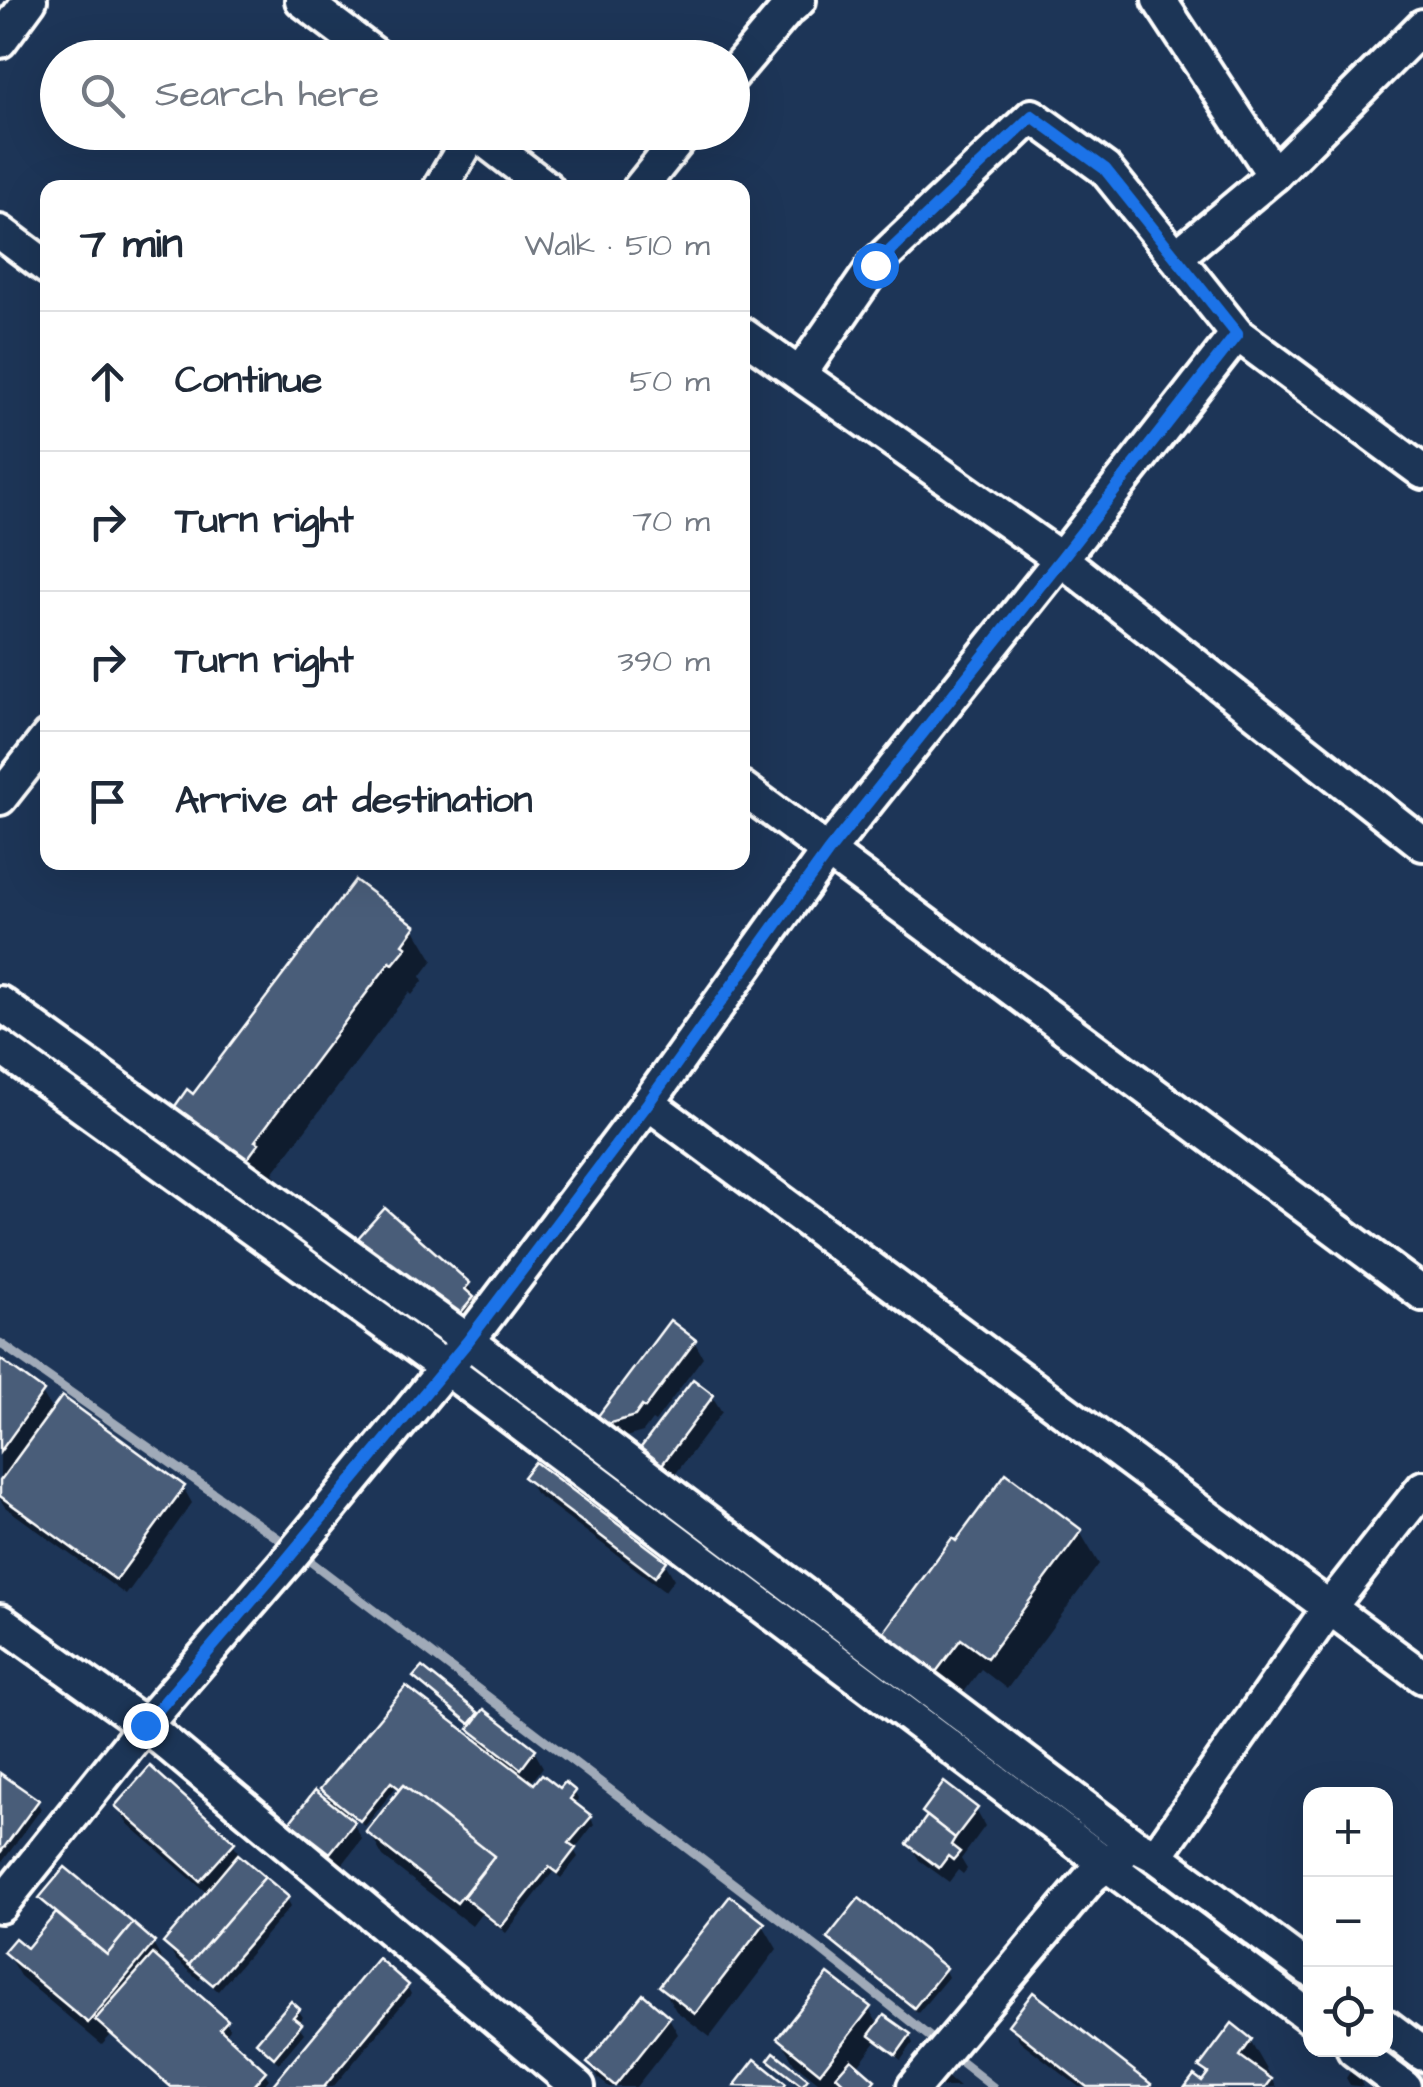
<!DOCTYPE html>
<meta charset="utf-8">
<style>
body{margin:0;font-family:"Architects Daughter",sans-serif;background:#f2f2f3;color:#1f2937}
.controls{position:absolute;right:30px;bottom:30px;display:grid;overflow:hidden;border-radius:20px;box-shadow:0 10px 40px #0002}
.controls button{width:90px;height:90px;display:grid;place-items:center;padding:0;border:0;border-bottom:2px solid #e0e1e3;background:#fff;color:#1f2937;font:50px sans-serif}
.stop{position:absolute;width:30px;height:30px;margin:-22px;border:8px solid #1a73e8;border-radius:50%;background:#fff}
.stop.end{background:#1a73e8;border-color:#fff;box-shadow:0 2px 10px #0008}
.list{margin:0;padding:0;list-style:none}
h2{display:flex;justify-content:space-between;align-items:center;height:130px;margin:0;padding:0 40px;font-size:42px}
h2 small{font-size:32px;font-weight:400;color:#747a83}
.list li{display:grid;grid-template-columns:65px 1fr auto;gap:30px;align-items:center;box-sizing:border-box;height:140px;padding:0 40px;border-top:2px solid #e0e1e3}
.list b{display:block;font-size:38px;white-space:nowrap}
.list em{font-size:32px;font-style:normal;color:#747a83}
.icon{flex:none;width:55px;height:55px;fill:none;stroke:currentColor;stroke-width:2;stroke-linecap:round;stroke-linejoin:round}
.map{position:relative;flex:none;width:1423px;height:2087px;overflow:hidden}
.search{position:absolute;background:#fff;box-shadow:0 10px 40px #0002;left:40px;top:40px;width:710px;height:110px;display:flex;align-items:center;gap:25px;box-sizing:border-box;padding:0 35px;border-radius:55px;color:#747a83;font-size:38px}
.panel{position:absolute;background:#fff;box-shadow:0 10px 40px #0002;left:40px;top:180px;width:710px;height:690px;border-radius:20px}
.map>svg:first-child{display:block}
.shadow{fill:#0007}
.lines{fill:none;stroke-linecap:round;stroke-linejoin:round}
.stream{stroke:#a0aab8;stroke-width:9}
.building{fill:#4a5d79;stroke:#fff;stroke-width:2.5}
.minor-casing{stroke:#fff;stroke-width:40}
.minor{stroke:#1d3557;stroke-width:32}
.route{stroke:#1a73e8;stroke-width:12}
</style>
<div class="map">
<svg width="1423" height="2087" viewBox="0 0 1423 2087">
<rect width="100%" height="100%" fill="#1d3557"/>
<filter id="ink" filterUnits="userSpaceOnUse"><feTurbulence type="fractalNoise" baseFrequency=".01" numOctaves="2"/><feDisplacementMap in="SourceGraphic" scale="20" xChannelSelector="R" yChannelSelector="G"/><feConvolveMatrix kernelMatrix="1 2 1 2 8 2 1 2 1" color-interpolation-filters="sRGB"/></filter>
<g filter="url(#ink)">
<g class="shadow">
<path d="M 414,928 L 433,960 L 421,976 L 423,981 L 412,995 L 409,992 L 273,1173 L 276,1177 L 264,1193 L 194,1098 Z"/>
<path d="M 468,1285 L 482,1309 L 472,1340 L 403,1287 Z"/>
<path d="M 694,1341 L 703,1357 L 655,1422 L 652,1420 L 643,1432 L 615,1440 L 598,1420 Z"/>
<path d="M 0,1362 L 42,1393 L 53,1412 L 183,1487 L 192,1503 L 126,1595 L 5,1507 L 0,1499 Z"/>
<path d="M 712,1396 L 722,1412 L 671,1480 L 652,1466 L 642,1450 Z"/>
<path d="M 526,1477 L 665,1563 L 674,1579 L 665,1591 L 535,1493 Z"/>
<path d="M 1080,1532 L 1099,1564 L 1007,1689 L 981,1669 L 956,1703 L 904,1665 L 886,1633 Z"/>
<path d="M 416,1677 L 534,1751 L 543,1767 L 530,1784 L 561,1792 L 574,1792 L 578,1799 L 574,1805 L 590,1817 L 594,1824 L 574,1850 L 578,1857 L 561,1878 L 553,1872 L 506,1933 L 481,1914 L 472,1926 L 383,1857 L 369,1832 L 401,1791 L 396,1787 L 365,1826 L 347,1812 L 362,1839 L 340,1868 L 302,1838 L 293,1822 L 333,1807 L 323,1790 L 483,1748 L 473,1728 L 420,1684 Z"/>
<path d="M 0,1776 L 37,1802 L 41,1809 L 0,1865 Z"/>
<path d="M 118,1807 L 233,1843 L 242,1859 L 287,1899 L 291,1906 L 218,1991 L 202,1977 L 199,1980 L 175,1959 L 166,1943 L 208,1894 L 127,1823 Z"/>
<path d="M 976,1810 L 985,1826 L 961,1859 L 967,1869 L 963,1874 L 958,1870 L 949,1882 L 919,1860 L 910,1844 L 928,1819 L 925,1813 Z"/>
<path d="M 42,1898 L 153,1944 L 167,1968 L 226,2022 L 230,2029 L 224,2036 L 264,2072 L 269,2079 L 262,2087 L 169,2087 L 111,2035 L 102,2045 L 20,1976 L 6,1952 L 27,1952 L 58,1915 L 46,1905 Z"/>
<path d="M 763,1925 L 777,1949 L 710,2037 L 676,2011 L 662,1986 Z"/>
<path d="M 830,1938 L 944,1969 L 948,1977 L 918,2013 L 834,1945 Z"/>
<path d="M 407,1986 L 411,1994 L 333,2087 L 274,2087 Z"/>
<path d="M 1034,1996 L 1150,2087 L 1079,2087 L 1020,2041 L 1011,2025 Z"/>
<path d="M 869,2009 L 879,2026 L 909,2036 L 913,2043 L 901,2060 L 876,2042 L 857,2067 L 876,2087 L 847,2087 L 843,2084 L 841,2087 L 824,2087 L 794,2063 L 780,2039 Z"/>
<path d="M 298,2010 L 303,2017 L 297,2024 L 304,2033 L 279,2063 L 263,2050 L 259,2043 Z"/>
<path d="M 669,2018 L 678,2034 L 636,2087 L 609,2087 L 599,2079 L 590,2064 Z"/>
<path d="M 1250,2040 L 1277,2087 L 1188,2087 L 1202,2084 L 1208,2077 L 1202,2067 Z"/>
<path d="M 771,2060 L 806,2081 L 809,2087 L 800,2087 L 775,2067 Z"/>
<path d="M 1350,2072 L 1360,2079 L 1363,2087 L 1350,2085 L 1346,2078 Z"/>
<path d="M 947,2077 L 959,2087 L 932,2087 L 938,2079 L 943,2082 Z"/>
</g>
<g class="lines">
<g class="stream">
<path d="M 42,1053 L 218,1184"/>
<path d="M 0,1343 L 289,1546"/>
<path d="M 302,1555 L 818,1948 L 940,2045"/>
<path d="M 1218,1928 L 1310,1996"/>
<path d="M 1382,2050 L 1423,2080"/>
<path d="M 952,2055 L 993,2087"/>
</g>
</g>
<g class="building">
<path d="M 355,880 L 416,926 L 403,944 L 407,947 L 393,964 L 390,962 L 255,1141 L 259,1143 L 245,1162 L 173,1109 L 187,1089 L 193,1094 Z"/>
<path d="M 385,1208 L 470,1283 L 465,1289 L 474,1297 L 457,1317 L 355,1247 L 361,1240 L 358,1238 Z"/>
<path d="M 670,1320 L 696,1340 L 645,1408 L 642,1406 L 635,1416 L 604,1425 L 595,1420 Z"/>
<path d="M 0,1359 L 44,1391 L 0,1452 Z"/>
<path d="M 693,1379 L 714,1395 L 661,1466 L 639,1450 Z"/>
<path d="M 62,1396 L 185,1486 L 116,1580 L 0,1496 L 0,1481 Z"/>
<path d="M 535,1462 L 667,1561 L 655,1577 L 523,1477 Z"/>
<path d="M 1006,1473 L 1082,1530 L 987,1658 L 961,1639 L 936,1672 L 883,1633 L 952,1538 L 956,1541 Z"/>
<path d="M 422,1667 L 479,1713 L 470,1724 L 413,1677 Z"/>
<path d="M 406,1686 L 534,1784 L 542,1774 L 560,1788 L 565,1782 L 576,1791 L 570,1799 L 592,1816 L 569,1843 L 576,1848 L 557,1873 L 549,1867 L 501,1927 L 463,1897 L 494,1857 L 403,1785 L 400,1789 L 391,1782 L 360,1821 L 320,1789 Z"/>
<path d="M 484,1709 L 536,1749 L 521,1769 L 469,1729 Z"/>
<path d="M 150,1766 L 235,1842 L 200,1881 L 115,1806 Z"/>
<path d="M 0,1773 L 39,1800 L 0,1853 Z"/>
<path d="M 944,1782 L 978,1808 L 955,1838 L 922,1812 Z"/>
<path d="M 403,1785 L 494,1856 L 457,1903 L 366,1832 Z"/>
<path d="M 315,1790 L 355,1822 L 330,1853 L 290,1822 Z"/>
<path d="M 927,1816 L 955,1838 L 951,1845 L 960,1852 L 953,1860 L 948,1856 L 939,1868 L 907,1844 Z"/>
<path d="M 238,1854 L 265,1877 L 189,1965 L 163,1943 Z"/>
<path d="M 65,1867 L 133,1923 L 107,1955 L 39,1898 Z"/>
<path d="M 265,1877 L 289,1897 L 213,1985 L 189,1965 Z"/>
<path d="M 730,1896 L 765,1923 L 695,2014 L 659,1986 Z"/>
<path d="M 859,1898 L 946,1968 L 914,2008 L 827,1938 Z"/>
<path d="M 56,1913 L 107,1955 L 133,1923 L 155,1942 L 88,2023 L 3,1952 L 15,1938 L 27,1948 Z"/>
<path d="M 153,1954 L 228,2020 L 220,2029 L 266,2071 L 252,2087 L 171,2087 L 95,2020 Z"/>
<path d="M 378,1958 L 409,1985 L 324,2087 L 271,2087 Z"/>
<path d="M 828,1974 L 871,2007 L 820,2073 L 777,2038 Z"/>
<path d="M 1033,1992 L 1151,2084 L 1149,2087 L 1087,2087 L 1008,2025 Z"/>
<path d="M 643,1994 L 670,2017 L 615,2086 L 587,2063 Z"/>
<path d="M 291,2001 L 300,2009 L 293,2017 L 302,2024 L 274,2058 L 256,2042 Z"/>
<path d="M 884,2015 L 911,2034 L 896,2055 L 869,2035 Z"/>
<path d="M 1232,2023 L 1252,2039 L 1240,2056 L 1272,2079 L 1266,2087 L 1185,2087 L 1194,2075 L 1202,2081 L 1208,2073 L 1199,2067 Z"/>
<path d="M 774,2052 L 808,2079 L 802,2086 L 768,2060 Z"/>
<path d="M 755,2059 L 786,2084 L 784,2087 L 734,2086 Z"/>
<path d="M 851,2059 L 875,2080 L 869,2087 L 848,2087 L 836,2076 Z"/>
</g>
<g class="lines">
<defs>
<g id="minor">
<path d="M 302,0 L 379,58"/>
<path d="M 0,41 L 30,0"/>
<path d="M 732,75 L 786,11 L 799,0"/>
<path d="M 474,132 L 547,188"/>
<path d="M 1274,175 L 1423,26"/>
<path d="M 440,188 L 473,132"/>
<path d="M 640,188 L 685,132"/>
<path d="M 0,232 L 48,268"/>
<path d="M 742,334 L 1061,559 L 1423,844"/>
<path d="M 1237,334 L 1423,472"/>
<path d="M 800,374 L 875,265 L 1032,116 L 1105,169 L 1176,257"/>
<path d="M 742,788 L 1423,1294"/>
<path d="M 0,798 L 48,737"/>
<path d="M 0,1003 L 468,1341 L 1133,1844 L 1156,1856 L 1310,1970"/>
<path d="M 0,1047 L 446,1368 L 1310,2017"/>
<path d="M 648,1103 L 1423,1677"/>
<path d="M 0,1621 L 145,1725 L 578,2087"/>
<path d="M 1156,1856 L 1329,1608 L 1423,1488"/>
<path d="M 0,1906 L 145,1725 L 285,1563 L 468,1341 L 648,1103 L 828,851 L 1061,559 L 1237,334 L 1176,257 L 1274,175 L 1159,0"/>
<path d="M 1386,2026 L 1423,2054"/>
<path d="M 1354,2050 L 1404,2087"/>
<path d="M 914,2087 L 1092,1876 L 1123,1852"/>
</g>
</defs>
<use href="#minor" class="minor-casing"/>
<use href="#minor" class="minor"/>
</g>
</g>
<g class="lines" filter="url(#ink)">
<path class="route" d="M 145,1725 L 284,1563 L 468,1341 L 648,1103 L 828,852 L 1061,559 L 1237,334 L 1105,169 L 1032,116 L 875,265"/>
</g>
</svg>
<div class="controls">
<button>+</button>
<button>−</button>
<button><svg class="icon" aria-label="locate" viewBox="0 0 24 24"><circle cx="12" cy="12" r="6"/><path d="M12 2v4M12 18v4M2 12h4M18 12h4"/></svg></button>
</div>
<div class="stop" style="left:875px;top:265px"></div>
<div class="stop end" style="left:145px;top:1725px"></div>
<div class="search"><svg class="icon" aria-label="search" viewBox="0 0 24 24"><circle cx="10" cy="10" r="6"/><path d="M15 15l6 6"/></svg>Search here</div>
<section class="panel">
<h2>7 min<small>Walk · 510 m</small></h2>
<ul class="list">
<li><svg class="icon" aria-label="ahead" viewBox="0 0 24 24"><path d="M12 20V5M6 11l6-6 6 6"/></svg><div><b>Continue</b></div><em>50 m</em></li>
<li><svg class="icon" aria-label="right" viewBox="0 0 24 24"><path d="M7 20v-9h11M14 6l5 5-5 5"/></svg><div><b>Turn right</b></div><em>70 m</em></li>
<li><svg class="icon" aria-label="right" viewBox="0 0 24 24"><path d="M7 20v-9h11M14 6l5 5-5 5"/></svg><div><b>Turn right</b></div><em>390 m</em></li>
<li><svg class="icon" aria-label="arrive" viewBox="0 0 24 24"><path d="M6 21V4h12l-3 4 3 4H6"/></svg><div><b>Arrive at destination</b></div></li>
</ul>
</section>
</div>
